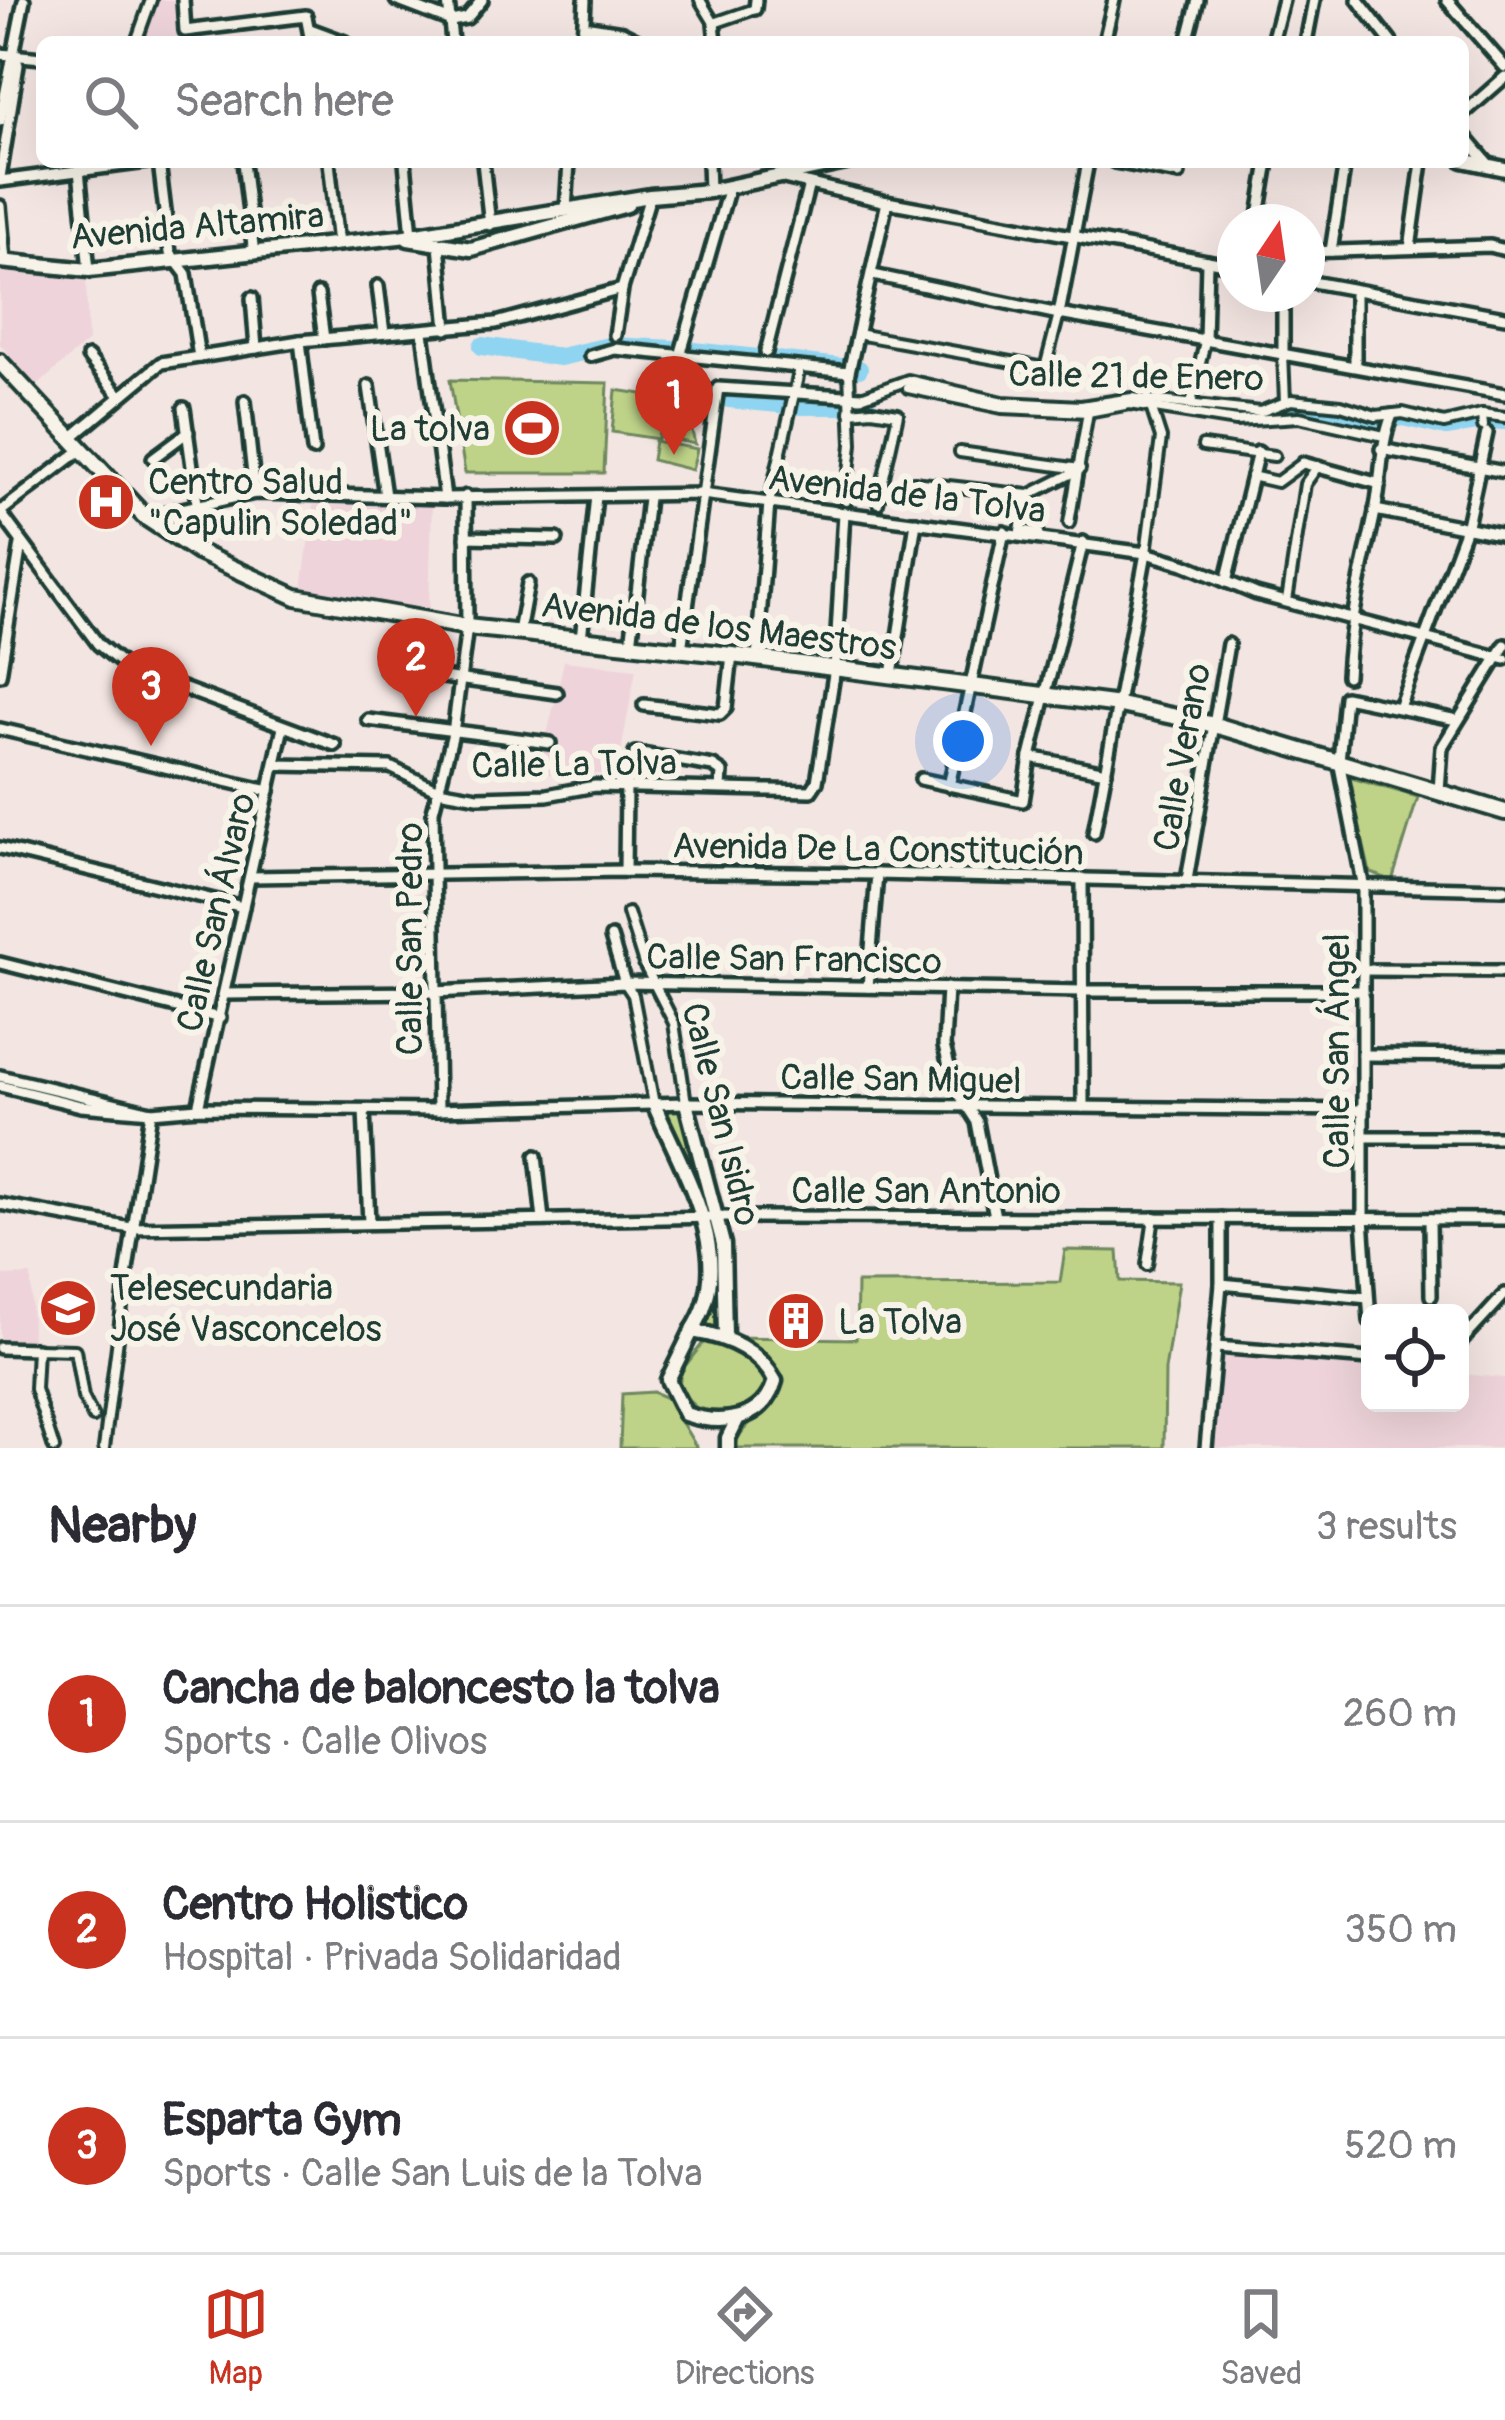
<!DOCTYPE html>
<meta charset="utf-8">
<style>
body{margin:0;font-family:Pangolin,sans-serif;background:#f2f2f3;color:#2b2b33}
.controls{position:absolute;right:36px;bottom:36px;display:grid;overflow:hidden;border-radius:18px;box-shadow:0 12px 48px #0002}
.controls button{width:108px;height:108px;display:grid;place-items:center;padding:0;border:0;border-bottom:3px solid #e1e1e2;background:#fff;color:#2b2b33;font:60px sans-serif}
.compass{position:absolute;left:1217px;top:204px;width:108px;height:108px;border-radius:50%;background:#fff;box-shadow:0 12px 48px #0002;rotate:13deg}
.you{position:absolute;left:963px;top:741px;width:42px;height:42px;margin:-30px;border:9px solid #fff;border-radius:50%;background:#1a73e8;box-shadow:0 0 0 18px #1a73e833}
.badge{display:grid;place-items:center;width:78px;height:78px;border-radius:50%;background:#c8321e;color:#fff;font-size:39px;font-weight:700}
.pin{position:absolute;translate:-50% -99px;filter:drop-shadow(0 3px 6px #0008)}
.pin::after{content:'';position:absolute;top:63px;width:42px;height:36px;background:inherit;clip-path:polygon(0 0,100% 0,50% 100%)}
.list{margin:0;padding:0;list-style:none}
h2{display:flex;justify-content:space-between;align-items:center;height:156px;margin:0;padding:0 48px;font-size:51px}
h2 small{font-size:39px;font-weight:400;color:#7c7c81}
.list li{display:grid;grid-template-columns:78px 1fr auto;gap:36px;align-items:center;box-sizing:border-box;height:216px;padding:0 48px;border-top:3px solid #e1e1e2}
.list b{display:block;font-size:45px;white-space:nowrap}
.list p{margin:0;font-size:39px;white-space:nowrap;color:#7c7c81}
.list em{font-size:39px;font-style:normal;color:#7c7c81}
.icon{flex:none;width:66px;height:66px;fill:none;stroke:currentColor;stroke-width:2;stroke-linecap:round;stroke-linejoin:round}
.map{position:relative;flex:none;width:1505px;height:1448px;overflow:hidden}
.search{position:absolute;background:#fff;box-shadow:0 12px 48px #0002;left:36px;right:36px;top:36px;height:132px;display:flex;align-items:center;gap:30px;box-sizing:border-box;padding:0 42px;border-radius:18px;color:#7c7c81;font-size:45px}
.sheet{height:804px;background:#fff}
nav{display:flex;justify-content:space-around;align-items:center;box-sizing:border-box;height:168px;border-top:3px solid #e1e1e2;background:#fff;font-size:33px;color:#7c7c81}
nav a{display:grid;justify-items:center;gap:6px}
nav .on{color:#c8321e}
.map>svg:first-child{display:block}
.built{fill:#eed4da}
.green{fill:#bed288;stroke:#6e885e;stroke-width:3}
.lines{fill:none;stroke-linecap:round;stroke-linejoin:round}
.river{stroke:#8fd4f0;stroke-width:18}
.pedestrian-casing{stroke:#1f3d34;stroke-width:16}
.minor-casing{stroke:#1f3d34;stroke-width:18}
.tertiary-casing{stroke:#1f3d34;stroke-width:21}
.secondary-casing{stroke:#1f3d34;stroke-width:22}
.pedestrian{stroke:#f7f3e8;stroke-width:8}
.minor{stroke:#f7f3e8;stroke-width:9}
.tertiary{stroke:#f7f3e8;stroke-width:12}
.secondary{stroke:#f7f3e8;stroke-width:14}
.labels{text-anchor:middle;stroke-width:12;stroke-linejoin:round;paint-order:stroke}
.street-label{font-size:36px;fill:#1f3d34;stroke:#f7f3e8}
.poi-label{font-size:36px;fill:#1f3d34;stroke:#f7f3e8;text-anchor:start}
</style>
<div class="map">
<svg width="1505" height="1448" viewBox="0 0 1505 1448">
<rect width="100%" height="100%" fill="#f3e5e2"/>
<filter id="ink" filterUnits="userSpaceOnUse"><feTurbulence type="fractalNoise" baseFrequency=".00833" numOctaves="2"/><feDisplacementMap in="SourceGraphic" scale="24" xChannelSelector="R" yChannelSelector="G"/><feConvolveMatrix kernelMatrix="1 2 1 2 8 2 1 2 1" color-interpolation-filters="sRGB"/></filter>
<g filter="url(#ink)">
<g class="built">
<path d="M 159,0 L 178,0 L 183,42 L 144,42 Z"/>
<path d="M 6,267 L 86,279 L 88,341 L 36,387 L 0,344 L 0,268 Z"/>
<path d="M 313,505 L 432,506 L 429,609 L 302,590 Z"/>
<path d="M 564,661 L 636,669 L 617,774 L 538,774 Z"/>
<path d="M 31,1275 L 32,1342 L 0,1341 L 0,1276 Z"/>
<path d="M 1220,1352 L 1370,1364 L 1370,1403 L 1460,1403 L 1460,1374 L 1505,1378 L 1505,1448 L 1211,1448 Z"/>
</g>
<g class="green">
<path d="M 450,380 L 608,383 L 604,473 L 465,473 Z"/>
<path d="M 616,390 L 662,397 L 658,439 L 612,432 Z"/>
<path d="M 665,405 L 689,418 L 695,444 L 661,437 Z"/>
<path d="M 655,441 L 697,449 L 692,470 L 652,460 Z"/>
<path d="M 1348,777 L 1418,797 L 1392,881 L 1370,872 Z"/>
<path d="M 686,1108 L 717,1216 L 725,1336 L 692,1331 L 710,1287 L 697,1216 L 661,1112 Z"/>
<path d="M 1065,1250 L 1118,1251 L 1120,1281 L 1179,1282 L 1165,1370 L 1164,1448 L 735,1448 C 739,1425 764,1415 779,1397 L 773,1362 L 736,1337 L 856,1339 L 857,1283 L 1060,1282 Z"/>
<path d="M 706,1339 C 731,1342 772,1364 767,1393 C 732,1419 701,1430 679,1384 L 682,1370 Z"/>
<path d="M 653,1392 L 667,1398 L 697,1448 L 620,1448 L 622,1394 Z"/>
</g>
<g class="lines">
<g class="river">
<path d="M 482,346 L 560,357 L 609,346 L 675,349 L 859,369"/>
<path d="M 729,399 L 798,406 L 867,406"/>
<path d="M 1150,404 L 1259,414 L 1292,405 L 1341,409 L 1377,421 L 1403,417 L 1446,427 L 1489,420 L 1505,421"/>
</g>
<defs>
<g id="pedestrian">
<path d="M 700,0 L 714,23 L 755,9"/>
<path d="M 136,42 L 151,0"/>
<path d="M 857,334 L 1045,368 L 1059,314"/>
<path d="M 1283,353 L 1285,402"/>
<path d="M 908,388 L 1002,408 L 1088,412 L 1130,404 L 1236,421 L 1299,417 L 1384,436"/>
<path d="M 861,397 L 908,380 L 1003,402 L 1081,406 L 1132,398 L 1260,412 L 1291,400 L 1341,405 L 1376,416 L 1403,413 L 1444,423 L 1482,414 L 1505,417"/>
<path d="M 1191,404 L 1205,341"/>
<path d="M 850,412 L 872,410 L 898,414 L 878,503"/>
<path d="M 1482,414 L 1483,426"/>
<path d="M 1203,446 L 1274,456"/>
<path d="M 960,452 L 1080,469"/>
<path d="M 1251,476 L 1277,482 L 1303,463"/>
<path d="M 920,483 L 913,482 L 1029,495"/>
<path d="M 846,501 L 852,444 L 849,372"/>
<path d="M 769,503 L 800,368"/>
<path d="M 1069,523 L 1088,412"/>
<path d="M 1039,533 L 1020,530 L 1029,495 L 1079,470"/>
<path d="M 1146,553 L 1161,438 L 1151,407"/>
<path d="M 1287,601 L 1305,484 L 1318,466"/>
<path d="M 628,913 L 644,964 L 674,1023 L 686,1103"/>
<path d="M 625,983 L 633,995 L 654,1104"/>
<path d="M 1147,1265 L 1154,1217"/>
<path d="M 54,1448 L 35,1389 L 37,1349 L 75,1350 L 83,1397 L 93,1417"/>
<path d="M 104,1448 L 125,1283"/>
</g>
<g id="minor">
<path d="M 183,0 L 185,31 L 306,16 L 311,42"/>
<path d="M 396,0 L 451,21"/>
<path d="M 448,0 L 452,42"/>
<path d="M 1358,0 L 1391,42"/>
<path d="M 1447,0 L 1505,67"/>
<path d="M 755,9 L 756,0"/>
<path d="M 451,21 L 467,18 L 482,0"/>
<path d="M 714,23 L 716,42"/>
<path d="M 584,26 L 622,32 L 642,42"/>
<path d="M 310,29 L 345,42"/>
<path d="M 583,42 L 585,0"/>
<path d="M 1104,42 L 1114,0"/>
<path d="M 1187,42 L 1198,0"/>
<path d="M 1272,42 L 1283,0"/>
<path d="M 1306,42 L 1314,0"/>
<path d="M 0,54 L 42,58"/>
<path d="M 1463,114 L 1505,77"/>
<path d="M 0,121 L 24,0"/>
<path d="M 1463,134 L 1490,166"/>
<path d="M 159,162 L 170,253 L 186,274 L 199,357"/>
<path d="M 243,162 L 254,254"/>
<path d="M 329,162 L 338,244"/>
<path d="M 405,162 L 412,235"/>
<path d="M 483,162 L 490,225"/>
<path d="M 708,162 L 709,191"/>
<path d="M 1114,162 L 1179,174"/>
<path d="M 79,170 L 89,270"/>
<path d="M 0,177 L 18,65 L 15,56"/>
<path d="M 784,178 L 887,202 L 1235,266"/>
<path d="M 0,181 L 147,162"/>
<path d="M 0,206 L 5,261"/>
<path d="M 566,210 L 569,162"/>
<path d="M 1258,222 L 1268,162"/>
<path d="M 439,245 L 447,329"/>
<path d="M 1410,248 L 1422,162"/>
<path d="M 1331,251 L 1345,162"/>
<path d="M 1307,252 L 1490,246 L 1505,250"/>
<path d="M 873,275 L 1059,314 L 1505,394"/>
<path d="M 1307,281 L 1505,317"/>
<path d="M 378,286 L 384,333"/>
<path d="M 318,294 L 324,339"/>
<path d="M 1283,294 L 1283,353"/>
<path d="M 252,298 L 256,348"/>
<path d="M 1059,314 L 1088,162"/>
<path d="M 423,332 L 445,498"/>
<path d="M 615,335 L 622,289 L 650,196"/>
<path d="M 300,341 L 313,450"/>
<path d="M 1205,341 L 1207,261"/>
<path d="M 766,352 L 809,184"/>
<path d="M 590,356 L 615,349 L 849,372 L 887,202"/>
<path d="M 680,356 L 729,187"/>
<path d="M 88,357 L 120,396"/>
<path d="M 1355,366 L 1355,290"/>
<path d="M 369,386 L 385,496"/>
<path d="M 245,401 L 255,493"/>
<path d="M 184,408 L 197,503"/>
<path d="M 70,439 L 161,363 L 300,341 L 496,323 L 622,289"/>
<path d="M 1381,449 L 1505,472"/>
<path d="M 81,450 L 0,512 L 98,644 L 126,667 L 335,745"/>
<path d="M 153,458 L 188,432"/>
<path d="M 1303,463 L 1380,484"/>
<path d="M 1375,510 L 1505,535"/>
<path d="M 145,517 L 255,493 L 445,498 L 702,494 L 1146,553 L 1184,564 L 1256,594 L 1505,659"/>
<path d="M 466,537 L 557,539"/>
<path d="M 1226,582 L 1258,452"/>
<path d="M 519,632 L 528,583"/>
<path d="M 581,639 L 596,496"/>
<path d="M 631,645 L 648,498"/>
<path d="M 681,650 L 718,388 L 861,397"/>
<path d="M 757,658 L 769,503"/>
<path d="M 385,669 L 557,693"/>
<path d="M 0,675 L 21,544"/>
<path d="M 892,675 L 916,522"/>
<path d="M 1347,676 C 1350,616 1364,565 1376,507 C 1382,475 1380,446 1392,415"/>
<path d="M 644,705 L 720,714 L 726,708 L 732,655"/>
<path d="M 1399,707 L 1467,525 L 1487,433"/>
<path d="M 368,720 L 550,743"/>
<path d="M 0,729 L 269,791"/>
<path d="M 635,753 L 713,766 L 722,772 L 721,788"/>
<path d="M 1030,757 L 1106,772"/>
<path d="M 275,765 L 390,767 L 438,790 L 478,797 L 547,795 L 595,786 L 811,791 L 817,782 L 835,668 L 844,513"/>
<path d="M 921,779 L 1023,801 L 1030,757 L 1083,542"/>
<path d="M 949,786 L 1004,532"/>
<path d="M 1439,791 L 1442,747 L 1505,645"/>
<path d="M 1094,833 L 1146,553"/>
<path d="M 0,848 L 243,907"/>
<path d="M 625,871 L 626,785"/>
<path d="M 250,877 L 625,871 L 877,874 L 1505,889"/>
<path d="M 1082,878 L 1083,1107"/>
<path d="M 1187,880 L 1228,644"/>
<path d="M 611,937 L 625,983"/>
<path d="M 0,963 L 220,1018"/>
<path d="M 1363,970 L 1505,971"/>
<path d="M 868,987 L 877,874"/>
<path d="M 947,988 L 944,1046 L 954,1086 L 977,1122 L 995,1217"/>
<path d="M 225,994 L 434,992 L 625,983 L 1083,991 L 1363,991"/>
<path d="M 1363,1055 L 1505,1056"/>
<path d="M 0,1076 L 151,1112 L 125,1283"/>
<path d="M 0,1086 L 81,1106 L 151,1112 L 198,1108 L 438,1110 L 686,1103 L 1363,1110"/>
<path d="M 198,1108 L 283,727"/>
<path d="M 364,1110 L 369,1223"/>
<path d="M 438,1110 L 433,811 L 453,733 L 467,627 L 466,496"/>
<path d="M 1363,1137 L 1505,1137"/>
<path d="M 536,1156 L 543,1220"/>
<path d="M 0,1204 L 131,1228 L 717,1217 L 1505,1219"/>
<path d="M 1430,1219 L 1431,1296"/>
<path d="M 1221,1284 L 1368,1298"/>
<path d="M 1370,1321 L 1363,1218 L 1363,883 L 1339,761 L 1345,697 L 1457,720"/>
<path d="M 1460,1343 L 1505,1294"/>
<path d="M 1216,1347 L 1370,1359"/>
<path d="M 0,1348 L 37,1349"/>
<path d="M 1206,1448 L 1221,1284 L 1221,1218"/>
</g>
<g id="tertiary">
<path d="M 1463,160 L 1505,169"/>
<path d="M 408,239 L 471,249 L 627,205"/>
<path d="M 0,261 L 89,270 L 399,237 L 650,196 L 709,191 L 846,162"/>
<path d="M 686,1103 L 723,1244 L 725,1336"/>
<path d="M 654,1104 C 683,1172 740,1260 692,1331"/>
<path d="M 692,1331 C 725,1336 759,1349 775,1381 C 763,1422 721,1426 685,1414 L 668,1380 Z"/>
<path d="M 728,1448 L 728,1438 L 737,1420"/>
</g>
<path id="secondary" d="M 0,362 L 145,517 L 198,552 L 296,597 L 467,627 L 732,655 L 1120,705 L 1215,725 L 1505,812"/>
</defs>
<use href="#pedestrian" class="pedestrian-casing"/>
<use href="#minor" class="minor-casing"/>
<use href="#tertiary" class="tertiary-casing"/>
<use href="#secondary" class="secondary-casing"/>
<use href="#pedestrian" class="pedestrian"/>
<use href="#minor" class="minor"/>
<use href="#tertiary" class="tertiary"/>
<use href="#secondary" class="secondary"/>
</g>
</g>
<defs>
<symbol id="stadium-disc" viewBox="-11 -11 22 22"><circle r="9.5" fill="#c8321e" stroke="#f7f3e8"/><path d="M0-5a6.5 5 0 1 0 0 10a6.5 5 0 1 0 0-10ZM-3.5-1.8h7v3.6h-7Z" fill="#fff"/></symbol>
<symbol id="hospital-disc" viewBox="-11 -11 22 22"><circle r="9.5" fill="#c8321e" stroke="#f7f3e8"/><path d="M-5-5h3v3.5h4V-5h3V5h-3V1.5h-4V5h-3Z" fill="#fff"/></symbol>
<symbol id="school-disc" viewBox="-11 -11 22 22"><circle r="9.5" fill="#c8321e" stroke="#f7f3e8"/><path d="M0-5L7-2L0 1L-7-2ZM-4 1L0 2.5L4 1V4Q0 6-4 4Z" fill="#fff"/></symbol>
<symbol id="building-disc" viewBox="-11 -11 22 22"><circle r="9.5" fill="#c8321e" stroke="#f7f3e8"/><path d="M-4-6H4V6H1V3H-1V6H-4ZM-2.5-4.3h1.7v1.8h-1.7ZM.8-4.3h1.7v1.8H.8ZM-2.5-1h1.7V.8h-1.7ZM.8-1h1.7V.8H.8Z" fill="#fff"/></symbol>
</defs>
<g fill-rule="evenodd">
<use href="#stadium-disc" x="499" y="395" width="66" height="66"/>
<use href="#hospital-disc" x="73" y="469" width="66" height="66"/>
<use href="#school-disc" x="35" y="1275" width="66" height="66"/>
<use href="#building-disc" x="763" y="1288" width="66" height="66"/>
</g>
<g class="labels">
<g class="street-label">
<text transform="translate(197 225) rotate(-5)" y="13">Avenida Altamira</text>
<text transform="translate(1136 375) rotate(1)" y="13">Calle 21 de Enero</text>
<text transform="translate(907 493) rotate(7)" y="13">Avenida de la Tolva</text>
<text transform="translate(719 625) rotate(7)" y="13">Avenida de los Maestros</text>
<text transform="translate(1181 757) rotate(-80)" y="13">Calle Verano</text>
<text transform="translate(574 763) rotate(-1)" y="13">Calle La Tolva</text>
<text transform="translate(878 848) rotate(1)" y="13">Avenida De La Constitución</text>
<text transform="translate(215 912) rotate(-77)" y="13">Calle San Álvaro</text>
<text transform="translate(409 939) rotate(-90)" y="13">Calle San Pedro</text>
<text transform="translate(794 958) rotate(1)" y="13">Calle San Francisco</text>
<text transform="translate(1336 1051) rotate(-90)" y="13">Calle San Ángel</text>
<text transform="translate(901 1078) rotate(1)" y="13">Calle San Miguel</text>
<text transform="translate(722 1114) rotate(76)" y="13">Calle San Isidro</text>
<text x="926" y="1203">Calle San Antonio</text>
</g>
<g class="poi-label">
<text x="490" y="441" text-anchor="end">La tolva</text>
<text x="148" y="494">Centro Salud<tspan x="148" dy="41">"Capulin Soledad"</tspan></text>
<text x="110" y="1300">Telesecundaria<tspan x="110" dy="41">José Vasconcelos</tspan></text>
<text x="838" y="1334">La Tolva</text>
</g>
</g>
</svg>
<div class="controls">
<button><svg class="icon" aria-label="locate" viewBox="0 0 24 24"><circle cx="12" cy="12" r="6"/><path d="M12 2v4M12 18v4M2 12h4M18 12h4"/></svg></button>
</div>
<svg class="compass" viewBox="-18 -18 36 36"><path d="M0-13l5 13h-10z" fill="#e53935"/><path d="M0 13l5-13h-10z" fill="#7c7c81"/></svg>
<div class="you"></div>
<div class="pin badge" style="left:674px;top:455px">1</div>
<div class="pin badge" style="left:416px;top:717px">2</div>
<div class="pin badge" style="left:151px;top:746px">3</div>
<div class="search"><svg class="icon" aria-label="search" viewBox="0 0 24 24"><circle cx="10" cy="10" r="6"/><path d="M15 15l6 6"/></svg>Search here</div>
</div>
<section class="sheet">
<h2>Nearby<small>3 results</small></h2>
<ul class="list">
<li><span class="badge">1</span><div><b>Cancha de baloncesto la tolva</b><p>Sports · Calle Olivos</p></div><em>260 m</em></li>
<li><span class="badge">2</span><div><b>Centro Holistico</b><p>Hospital · Privada Solidaridad</p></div><em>350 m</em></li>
<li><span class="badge">3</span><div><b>Esparta Gym</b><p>Sports · Calle San Luis de la Tolva</p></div><em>520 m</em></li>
</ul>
</section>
<nav>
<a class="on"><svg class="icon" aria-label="map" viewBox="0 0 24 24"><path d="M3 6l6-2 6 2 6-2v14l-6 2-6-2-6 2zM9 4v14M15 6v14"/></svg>Map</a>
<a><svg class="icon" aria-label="directions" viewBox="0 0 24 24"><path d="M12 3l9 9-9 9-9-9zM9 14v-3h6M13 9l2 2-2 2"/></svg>Directions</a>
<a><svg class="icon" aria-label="saved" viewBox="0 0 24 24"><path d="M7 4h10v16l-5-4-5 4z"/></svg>Saved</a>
</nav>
